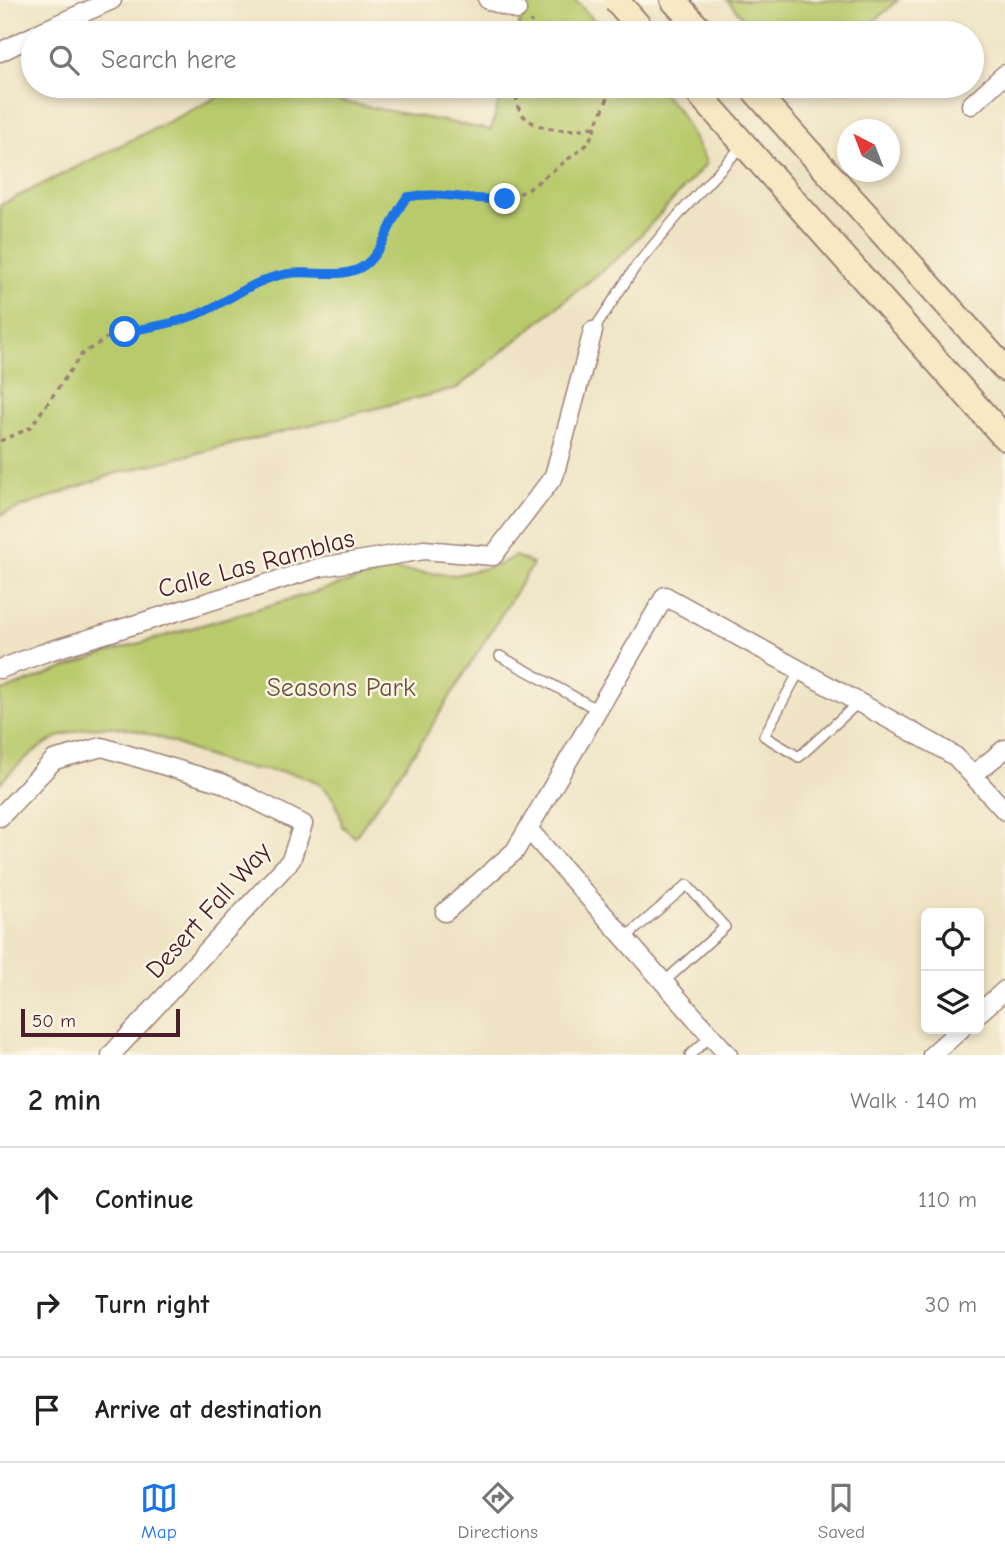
<!DOCTYPE html>
<meta charset="utf-8">
<style>
body{margin:0;font-family:"Comic Neue",sans-serif;background:#f6f6f6;color:#222}
.controls{position:absolute;right:21px;bottom:21px;display:grid;overflow:hidden;border-radius:10px;box-shadow:0 4px 10px #0003}
.controls button{width:63px;height:63px;display:grid;place-items:center;padding:0;border:0;border-bottom:2px solid #e0e0e0;background:#fff;color:#222;font:35px sans-serif}
.compass{position:absolute;left:837px;top:119px;width:63px;height:63px;border-radius:50%;background:#fff;box-shadow:0 4px 10px #0003;rotate:318deg}
.scale{position:absolute;left:21px;bottom:18px;width:159px;box-sizing:border-box;padding-left:7px;border:4px solid #4a1f2b;border-top:0;font-size:19px;line-height:24px;white-space:nowrap;color:#4a1f2b;-webkit-text-stroke:5px #fcf5e5;paint-order:stroke}
.stop{position:absolute;width:21px;height:21px;margin:-16px;border:5px solid #1a73e8;border-radius:50%;background:#fff}
.stop.end{background:#1a73e8;border-color:#fff;box-shadow:0 2px 7px #0008}
.list{margin:0;padding:0;list-style:none}
h2{display:flex;justify-content:space-between;align-items:center;height:91px;margin:0;padding:0 28px;font-size:30px}
h2 small{font-size:23px;font-weight:400;color:#767676}
.list li{display:grid;grid-template-columns:46px 1fr auto;gap:21px;align-items:center;box-sizing:border-box;height:105px;padding:0 28px;border-top:2px solid #e0e0e0}
.list b{display:block;font-size:26px;white-space:nowrap}
.list em{font-size:23px;font-style:normal;color:#767676}
.icon{flex:none;width:38px;height:38px;fill:none;stroke:currentColor;stroke-width:2;stroke-linecap:round;stroke-linejoin:round}
.map{position:relative;flex:none;width:1005px;height:1055px;overflow:hidden}
.search{position:absolute;background:#fff;box-shadow:0 4px 10px #0003;left:21px;right:21px;top:21px;height:77px;display:flex;align-items:center;gap:18px;box-sizing:border-box;padding:0 24px;border-radius:38px;color:#767676;font-size:26px}
.sheet{height:406px;background:#fff}
nav{display:flex;justify-content:space-around;align-items:center;box-sizing:border-box;height:98px;border-top:2px solid #e0e0e0;background:#fff;font-size:19px;color:#767676}
nav a{display:grid;justify-items:center;gap:4px}
nav .on{color:#1a73e8}
.map>svg:first-child{display:block}
.green{fill:#b9ca6d;stroke:#82744c;stroke-width:2}
.lines{fill:none;stroke-linecap:round;stroke-linejoin:round}
.service-casing{stroke:#9c8177;stroke-width:12}
.minor-casing{stroke:#9c8177;stroke-width:21}
.secondary-casing{stroke:#9c8177;stroke-width:28}
.path{stroke:#9c8177;stroke-width:3.5;stroke-dasharray:5 5;stroke-linecap:butt}
.service{stroke:#fff;stroke-width:9}
.minor{stroke:#fff;stroke-width:18}
.secondary{stroke:#f6e9c3;stroke-width:24}
.secondary-bridge-casing{stroke:#9c8177;stroke-width:28;stroke-linecap:butt}
.secondary-bridge{stroke:#f6e9c3;stroke-width:24}
.route{stroke:#1a73e8;stroke-width:9}
.labels{text-anchor:middle;stroke-width:5;stroke-linejoin:round;paint-order:stroke}
.street-label{font-size:26px;fill:#4a1f2b;stroke:#fcf5e5}
.park-label{font-size:26px;fill:#6b523f;stroke:#fcf5e5}
</style>
<div class="map">
<svg width="1005" height="1055" viewBox="0 0 1005 1055">
<rect width="100%" height="100%" fill="#fcf5e5"/>
<filter id="ink" filterUnits="userSpaceOnUse"><feTurbulence type="fractalNoise" baseFrequency=".0143" numOctaves="2"/><feDisplacementMap in="SourceGraphic" scale="14" xChannelSelector="R" yChannelSelector="G"/><feConvolveMatrix kernelMatrix="1 2 1 2 8 2 1 2 1" color-interpolation-filters="sRGB"/></filter>
<filter id="wash" filterUnits="userSpaceOnUse"><feTurbulence type="fractalNoise" baseFrequency=".00686" numOctaves="4" result="noise"/><feDisplacementMap in="SourceGraphic" scale="28" xChannelSelector="R" yChannelSelector="G"/><feGaussianBlur stdDeviation="1.57" result="paint"/><feColorMatrix in="noise" values="0 0 0 0 0 0 0 0 0 0 0 0 0 0 0 0 0 1.4 0 .05"/><feComposite in="paint" operator="in"/></filter>
<g filter="url(#wash)">
<rect width="100%" height="100%" fill="#eee3c3"/>
<g class="green">
<path d="M 526,0 L 575,0 L 606,33 L 517,33 Z"/>
<path d="M 727,0 L 898,0 L 861,33 L 757,33 Z"/>
<path d="M 240,86 L 280,86 L 353,104 L 491,130 L 503,86 L 656,86 L 679,111 L 707,163 L 625,252 L 457,388 L 114,474 L 0,515 L 0,205 Z"/>
<path d="M 515,556 L 533,564 L 423,740 L 355,837 L 342,826 C 340,809 332,792 316,782 C 294,770 267,772 243,767 C 195,758 149,723 99,727 C 56,730 29,752 0,783 L 0,692 L 103,654 L 390,570 L 456,575 L 498,565 Z"/>
</g>
</g>
<g filter="url(#ink)">
<g class="lines">
<defs>
<g id="service">
<path d="M 593,331 L 636,266 L 681,212 L 743,145"/>
<path d="M 500,656 L 598,710"/>
<path d="M 800,670 L 764,736 L 799,757 L 859,702"/>
<path d="M 625,938 L 687,885 L 725,927 L 664,982"/>
<path d="M 690,1055 L 711,1036"/>
</g>
<g id="minor">
<path d="M 488,0 L 517,10"/>
<path d="M 38,33 L 112,0"/>
<path d="M 0,52 L 33,36"/>
<path d="M 971,105 L 1005,74"/>
<path d="M 0,669 L 46,652 L 321,567 L 424,550 L 493,556 L 554,476 L 593,331"/>
<path d="M 973,775 L 1005,749"/>
<path d="M 0,817 L 54,760 L 102,747 L 222,783 L 303,824 L 291,860 L 111,1055"/>
<path d="M 529,830 L 728,1055"/>
<path d="M 445,912 L 515,851 L 665,596 L 938,746 L 956,757 L 1005,811"/>
<path d="M 979,1013 L 1005,990"/>
<path d="M 932,1055 L 961,1029"/>
</g>
<g id="secondary">
<path d="M 673,0 L 703,33"/>
<path d="M 692,86 L 1005,438"/>
<path d="M 750,86 L 1005,369"/>
</g>
</defs>
<use href="#service" class="service-casing"/>
<use href="#minor" class="minor-casing"/>
<use href="#secondary" class="secondary-casing"/>
<g class="path">
<path d="M 530,33 L 531,21"/>
<path d="M 519,86 C 518,91 516,98 517,103 C 523,133 574,133 596,126"/>
<path d="M 0,441 L 30,428 L 82,354 L 107,338 L 203,312 L 247,287 L 284,274 L 309,271 L 339,274 L 363,267 L 376,255 L 395,213 L 407,197 L 426,193 L 481,200 L 505,199 L 526,191 L 588,144 L 613,86"/>
</g>
<use href="#service" class="service"/>
<use href="#minor" class="minor"/>
<use href="#secondary" class="secondary"/>
<defs>
<path id="secondary-bridge" d="M 616,0 L 645,33"/>
</defs>
<use href="#secondary-bridge" class="secondary-bridge-casing"/>
<use href="#secondary-bridge" class="secondary-bridge"/>
</g>
</g>
<g class="lines" filter="url(#ink)">
<path class="route" d="M 125,332 C 151,327 179,323 203,312 C 232,299 255,279 286,274 C 311,269 344,281 365,265 C 385,249 391,217 407,197 C 439,191 472,201 505,199"/>
</g>
<g class="labels">
<g class="street-label">
<text transform="translate(256 563) rotate(-15)" y="9">Calle Las Ramblas</text>
<text transform="translate(208 910) rotate(-48)" y="9">Desert Fall Way</text>
</g>
<g class="park-label">
<text x="341" y="696">Seasons Park</text>
</g>
</g>
</svg>
<div class="controls">
<button><svg class="icon" aria-label="locate" viewBox="0 0 24 24"><circle cx="12" cy="12" r="6"/><path d="M12 2v4M12 18v4M2 12h4M18 12h4"/></svg></button>
<button><svg class="icon" aria-label="layers" viewBox="0 0 24 24"><path d="M12 4l9 5-9 5-9-5zM3 14l9 5 9-5"/></svg></button>
</div>
<svg class="compass" viewBox="-18 -18 36 36"><path d="M0-13l5 13h-10z" fill="#e53935"/><path d="M0 13l5-13h-10z" fill="#767676"/></svg>
<div class="scale">50 m</div>
<div class="stop" style="left:125px;top:332px"></div>
<div class="stop end" style="left:505px;top:199px"></div>
<div class="search"><svg class="icon" aria-label="search" viewBox="0 0 24 24"><circle cx="10" cy="10" r="6"/><path d="M15 15l6 6"/></svg>Search here</div>
</div>
<section class="sheet">
<h2>2 min<small>Walk · 140 m</small></h2>
<ul class="list">
<li><svg class="icon" aria-label="ahead" viewBox="0 0 24 24"><path d="M12 20V5M6 11l6-6 6 6"/></svg><div><b>Continue</b></div><em>110 m</em></li>
<li><svg class="icon" aria-label="right" viewBox="0 0 24 24"><path d="M7 20v-9h11M14 6l5 5-5 5"/></svg><div><b>Turn right</b></div><em>30 m</em></li>
<li><svg class="icon" aria-label="arrive" viewBox="0 0 24 24"><path d="M6 21V4h12l-3 4 3 4H6"/></svg><div><b>Arrive at destination</b></div></li>
</ul>
</section>
<nav>
<a class="on"><svg class="icon" aria-label="map" viewBox="0 0 24 24"><path d="M3 6l6-2 6 2 6-2v14l-6 2-6-2-6 2zM9 4v14M15 6v14"/></svg>Map</a>
<a><svg class="icon" aria-label="directions" viewBox="0 0 24 24"><path d="M12 3l9 9-9 9-9-9zM9 14v-3h6M13 9l2 2-2 2"/></svg>Directions</a>
<a><svg class="icon" aria-label="saved" viewBox="0 0 24 24"><path d="M7 4h10v16l-5-4-5 4z"/></svg>Saved</a>
</nav>
